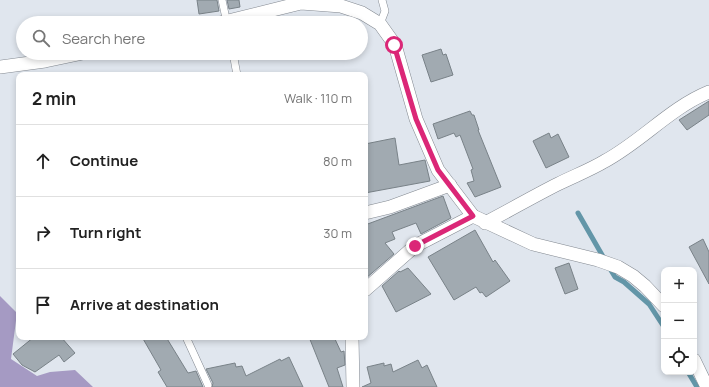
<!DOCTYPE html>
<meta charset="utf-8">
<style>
body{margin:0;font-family:Manrope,sans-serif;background:#f6f6f6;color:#222}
.controls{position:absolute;right:12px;bottom:12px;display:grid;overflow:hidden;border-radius:8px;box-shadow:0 2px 6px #0003}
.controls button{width:36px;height:36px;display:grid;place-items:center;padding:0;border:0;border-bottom:1px solid #e0e0e0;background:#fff;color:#222;font:20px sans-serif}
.stop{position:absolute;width:12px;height:12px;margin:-9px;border:3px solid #db2777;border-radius:50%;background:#fff}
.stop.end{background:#db2777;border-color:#fff;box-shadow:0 1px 4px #0008}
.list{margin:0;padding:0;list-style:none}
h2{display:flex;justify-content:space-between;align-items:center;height:52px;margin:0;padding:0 16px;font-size:17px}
h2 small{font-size:13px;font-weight:400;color:#767676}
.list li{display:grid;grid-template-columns:26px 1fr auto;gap:12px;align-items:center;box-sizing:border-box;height:72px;padding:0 16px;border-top:1px solid #e0e0e0}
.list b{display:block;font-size:15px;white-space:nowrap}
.list em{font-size:13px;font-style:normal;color:#767676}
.icon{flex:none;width:22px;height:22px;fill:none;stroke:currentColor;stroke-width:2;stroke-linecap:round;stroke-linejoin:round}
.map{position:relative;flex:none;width:709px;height:387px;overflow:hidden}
.search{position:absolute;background:#fff;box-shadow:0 2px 6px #0003;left:16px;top:16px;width:352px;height:44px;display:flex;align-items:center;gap:10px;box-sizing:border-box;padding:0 14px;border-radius:22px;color:#767676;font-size:15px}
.panel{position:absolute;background:#fff;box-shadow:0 2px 6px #0003;left:16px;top:72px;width:352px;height:268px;border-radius:8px}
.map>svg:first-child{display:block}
.forest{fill:#a59ac3}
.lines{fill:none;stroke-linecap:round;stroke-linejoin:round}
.stream{stroke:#6396a8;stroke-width:5}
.building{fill:#a1aab1;stroke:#798288}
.service-casing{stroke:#838991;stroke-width:8}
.minor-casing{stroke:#838991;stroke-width:14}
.service{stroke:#fff;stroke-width:7}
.minor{stroke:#fff;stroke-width:13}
.route{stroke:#db2777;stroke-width:5}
</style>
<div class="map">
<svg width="709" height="387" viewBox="0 0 709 387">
<rect width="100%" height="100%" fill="#e0e6ee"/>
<path class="forest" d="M 0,296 L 17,313 L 11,359 L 37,376 L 50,372 L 75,370 L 93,387 L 0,387 Z"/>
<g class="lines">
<g class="stream">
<path d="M 578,213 L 605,260"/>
<path d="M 609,267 L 615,277 L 624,282 L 649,304 L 664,327"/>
<path d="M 688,372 L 697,387"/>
</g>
</g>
<g class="building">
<path d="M 197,0 L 217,0 L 219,11 L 199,14 Z"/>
<path d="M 227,0 L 239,0 L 240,7 L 229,9 Z"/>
<path d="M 441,49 L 443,55 L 446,54 L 453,75 L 431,82 L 422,55 Z"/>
<path d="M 709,101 L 709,115 L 687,130 L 679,120 Z"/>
<path d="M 470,111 L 472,115 L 474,115 L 479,130 L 478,130 L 501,187 L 475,197 L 467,183 L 474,181 L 471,170 L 473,169 L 460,135 L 456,137 L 454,133 L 438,139 L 433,124 Z"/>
<path d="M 549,133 L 551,138 L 558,134 L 569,157 L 546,168 L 533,141 Z"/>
<path d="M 395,138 L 399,165 L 425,160 L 430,181 L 365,193 L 365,144 Z"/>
<path d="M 443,196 L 451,218 L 421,234 L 416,223 L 392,232 L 395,239 L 385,243 L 394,254 L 365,279 L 365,225 Z"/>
<path d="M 475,230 L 493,262 L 495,260 L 510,281 L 486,297 L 482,292 L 480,293 L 476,287 L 454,300 L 428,257 Z"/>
<path d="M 703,239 L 709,252 L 709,284 L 689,247 Z"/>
<path d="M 569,263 L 578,289 L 565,294 L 555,268 Z"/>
<path d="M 408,268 L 431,294 L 396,312 L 382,286 L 399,271 L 400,272 Z"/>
<path d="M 34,337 L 61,337 L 75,353 L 64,362 L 59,355 L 35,372 L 22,365 L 13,354 Z"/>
<path d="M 142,337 L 166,337 L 188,373 L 196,371 L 203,387 L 167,387 L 158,372 L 161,370 Z"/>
<path d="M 309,337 L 334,337 L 341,352 L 344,351 L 345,365 L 337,368 L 343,387 L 329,387 Z"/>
<path d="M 289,357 L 303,387 L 212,387 L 213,383 L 206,369 L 235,363 L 236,367 L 242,366 L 246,376 L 280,359 L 281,361 Z"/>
<path d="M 418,360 L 422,368 L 427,365 L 437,387 L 362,387 L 371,383 L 367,367 L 384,363 L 384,366 L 391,364 L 393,372 Z"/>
</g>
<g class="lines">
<defs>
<g id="service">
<path d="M 222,0 L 227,23"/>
<path d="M 380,24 L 385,11 L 382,0"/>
<path d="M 233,53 L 237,75"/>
<path d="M 186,337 L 208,385"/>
</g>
<g id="minor">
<path d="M 220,23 L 301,3 L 341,6 L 362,13 L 380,24 L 395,45 L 416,119 L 438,170 L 473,216 L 533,244 L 598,260 L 618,267 L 633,276 L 645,286 L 664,306"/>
<path d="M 0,67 L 45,61 L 83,53"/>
<path d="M 365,213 L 390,207 L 450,185"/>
<path d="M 485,223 C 510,210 534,196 558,184 C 574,176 590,170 605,161 C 642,141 670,108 709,92"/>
<path d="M 365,290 L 415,246 L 473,216"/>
<path d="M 352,337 L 353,387"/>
<path d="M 694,360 L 707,387"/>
</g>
</defs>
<use href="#service" class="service-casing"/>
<use href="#minor" class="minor-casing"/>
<use href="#service" class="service"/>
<use href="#minor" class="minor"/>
</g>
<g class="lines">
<path class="route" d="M 394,45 L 416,119 L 438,170 L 473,216 L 415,246"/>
</g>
</svg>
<div class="controls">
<button>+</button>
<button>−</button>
<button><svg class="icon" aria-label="locate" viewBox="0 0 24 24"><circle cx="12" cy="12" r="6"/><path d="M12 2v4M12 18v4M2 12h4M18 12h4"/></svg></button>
</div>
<div class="stop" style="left:394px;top:45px"></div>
<div class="stop end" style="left:415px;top:246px"></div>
<div class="search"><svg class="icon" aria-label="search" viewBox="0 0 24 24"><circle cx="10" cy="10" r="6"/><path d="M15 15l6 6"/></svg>Search here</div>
<section class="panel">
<h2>2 min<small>Walk · 110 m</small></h2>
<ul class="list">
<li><svg class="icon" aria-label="ahead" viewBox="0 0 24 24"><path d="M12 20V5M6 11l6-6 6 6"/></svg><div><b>Continue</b></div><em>80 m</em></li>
<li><svg class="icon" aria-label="right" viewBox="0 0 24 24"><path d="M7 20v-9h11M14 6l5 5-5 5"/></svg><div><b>Turn right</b></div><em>30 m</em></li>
<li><svg class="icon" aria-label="arrive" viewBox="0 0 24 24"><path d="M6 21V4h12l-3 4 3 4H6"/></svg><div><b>Arrive at destination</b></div></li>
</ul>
</section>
</div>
